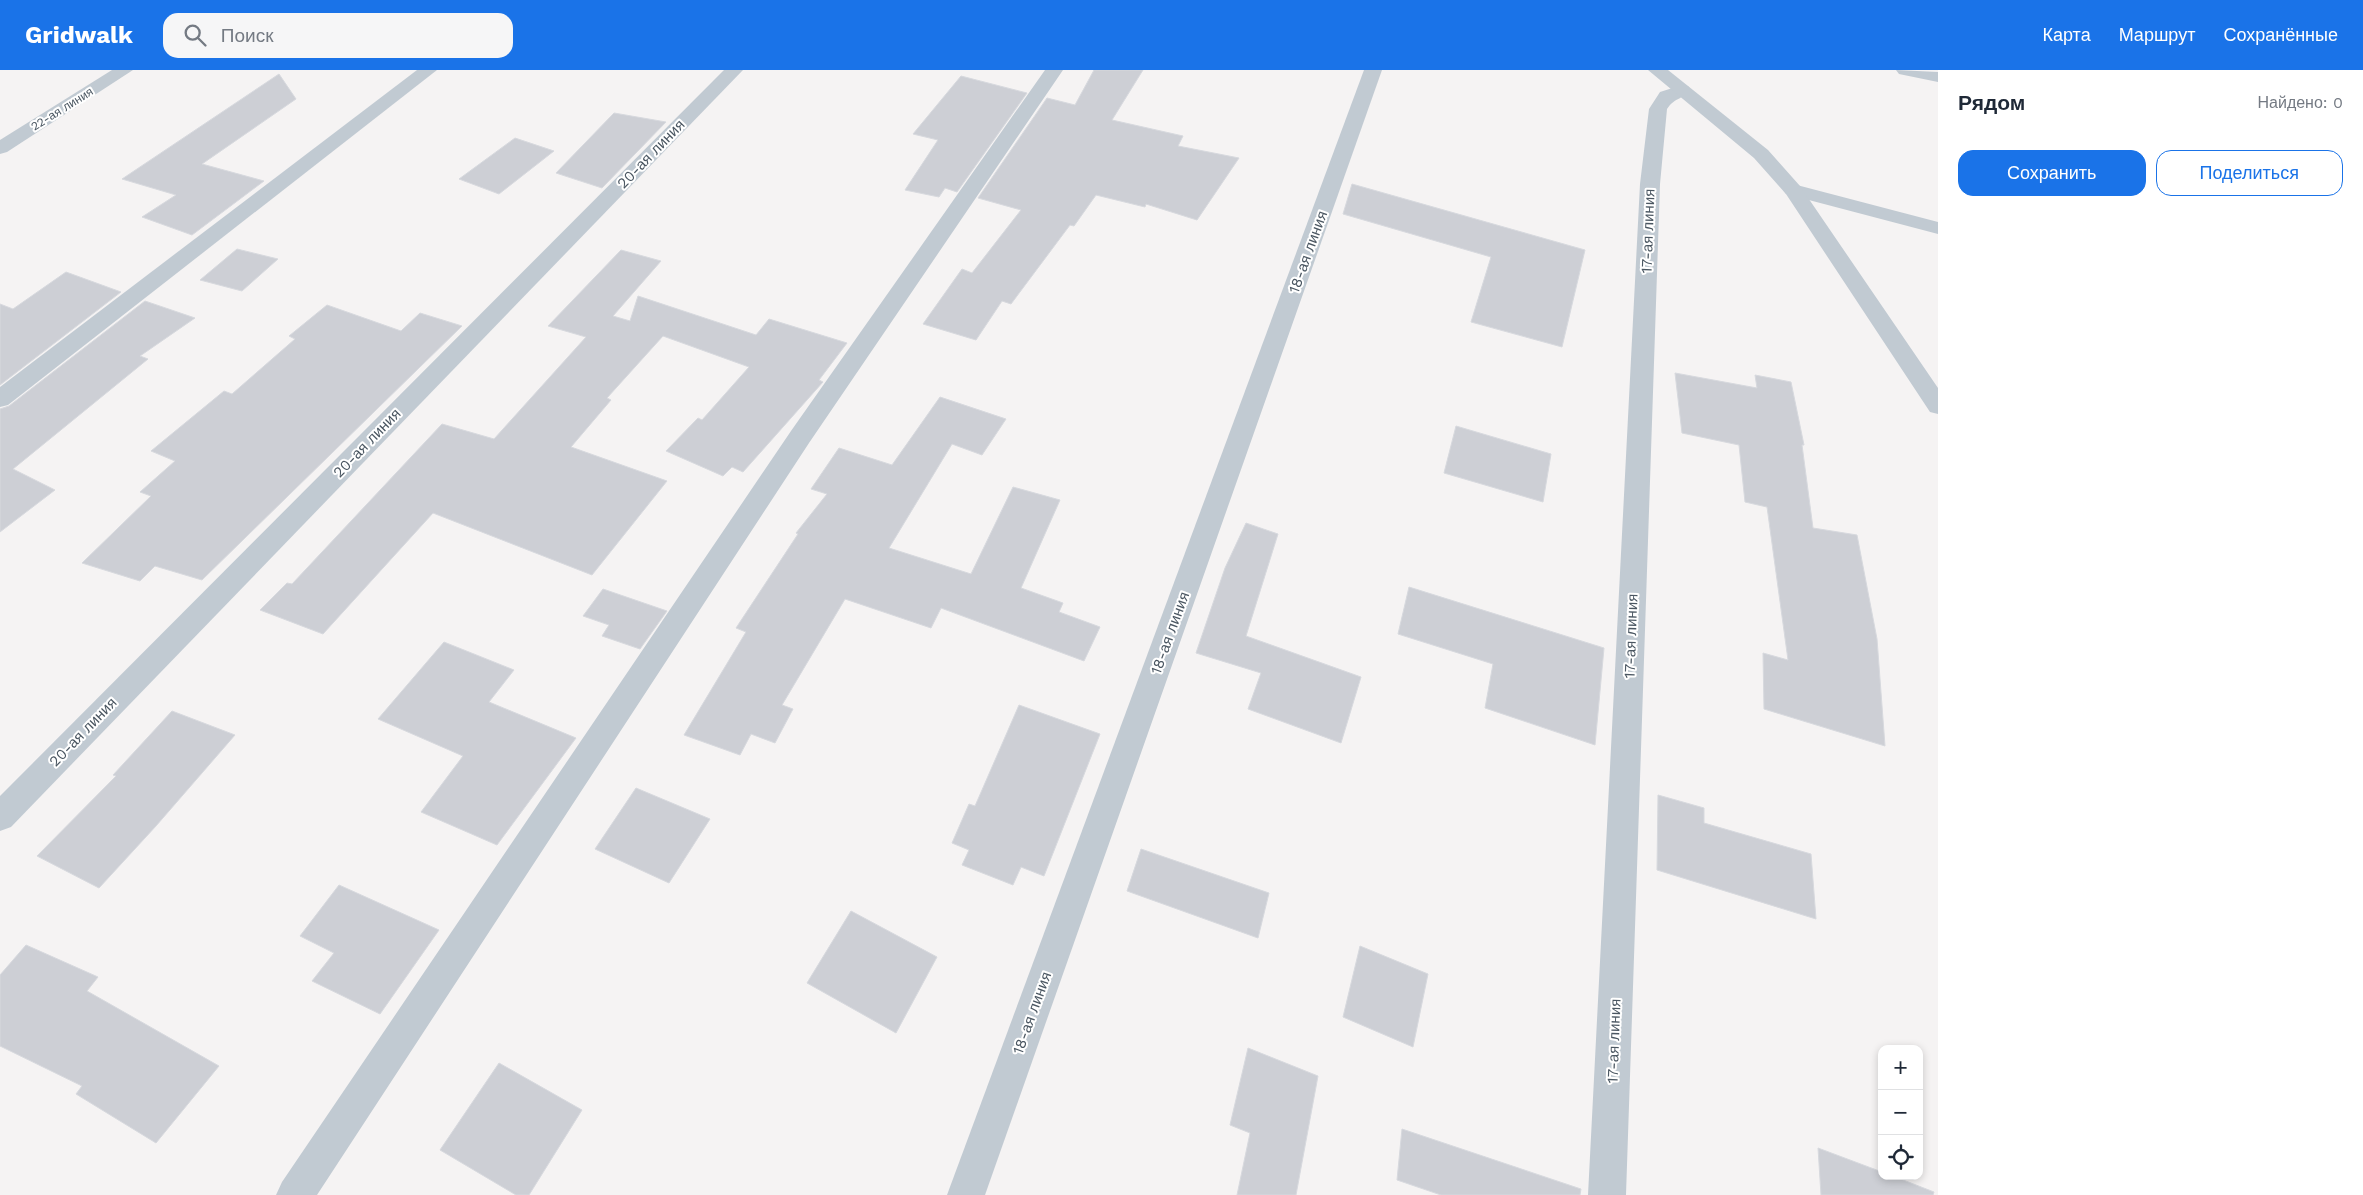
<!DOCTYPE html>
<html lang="ru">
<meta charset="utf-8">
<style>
body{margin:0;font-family:"Work Sans",sans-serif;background:#f6f6f7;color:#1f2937}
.controls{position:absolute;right:15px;bottom:15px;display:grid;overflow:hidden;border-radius:10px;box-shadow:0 2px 8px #0003}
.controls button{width:45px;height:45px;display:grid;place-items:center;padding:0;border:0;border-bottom:1px solid #e0e1e3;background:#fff;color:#1f2937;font:25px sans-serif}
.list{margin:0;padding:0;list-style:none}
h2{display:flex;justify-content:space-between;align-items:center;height:65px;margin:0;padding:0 20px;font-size:21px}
h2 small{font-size:16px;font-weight:400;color:#747a83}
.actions{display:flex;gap:10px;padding:15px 20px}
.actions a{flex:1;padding:11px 0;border:1px solid #1a73e8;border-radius:15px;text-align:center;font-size:18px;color:#1a73e8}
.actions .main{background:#1a73e8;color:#fff}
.icon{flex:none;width:28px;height:28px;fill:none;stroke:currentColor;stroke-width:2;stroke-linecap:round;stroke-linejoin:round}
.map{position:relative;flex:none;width:1938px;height:1125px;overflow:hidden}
header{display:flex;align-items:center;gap:30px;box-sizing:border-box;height:70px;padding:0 25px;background:#1a73e8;color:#fff}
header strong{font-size:24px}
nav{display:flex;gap:28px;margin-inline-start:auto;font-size:18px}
.search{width:350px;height:45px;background:#f6f6f7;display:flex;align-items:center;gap:12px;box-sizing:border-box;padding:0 18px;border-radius:15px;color:#747a83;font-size:19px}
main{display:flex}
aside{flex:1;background:#fff}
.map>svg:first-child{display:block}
.building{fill:#cdcfd5;stroke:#d7d9de}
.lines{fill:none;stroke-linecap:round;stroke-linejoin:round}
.minor{fill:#c1cad2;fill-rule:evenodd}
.tertiary{fill:#c1cad2;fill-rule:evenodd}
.labels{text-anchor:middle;stroke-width:4;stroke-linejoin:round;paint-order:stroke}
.far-street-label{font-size:12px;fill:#4a5661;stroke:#fff}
.street-label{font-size:15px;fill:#4a5661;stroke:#fff}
</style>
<header>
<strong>Gridwalk</strong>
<div class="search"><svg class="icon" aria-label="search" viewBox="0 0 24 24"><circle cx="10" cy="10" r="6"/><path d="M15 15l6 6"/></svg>Поиск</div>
<nav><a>Карта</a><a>Маршрут</a><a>Сохранённые</a></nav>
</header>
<main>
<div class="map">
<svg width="1938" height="1125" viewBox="0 0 1938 1125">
<rect width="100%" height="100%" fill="#f5f3f3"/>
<g class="building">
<path d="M 1094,0 L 1143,0 L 1112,50 L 1183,66 L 1178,76 L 1239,88 L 1197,150 L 1146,134 L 1145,137 L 1096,125 L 1074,156 L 1070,155 L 1011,234 L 1002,231 L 976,270 L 923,254 L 962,199 L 972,203 L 1021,140 L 978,128 L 1047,28 L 1075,35 Z"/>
<path d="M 279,4 L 296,29 L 202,94 L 264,111 L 192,165 L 142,147 L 176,125 L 122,109 Z"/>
<path d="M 961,6 L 1027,23 L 957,122 L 945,118 L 939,127 L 905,120 L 938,70 L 913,64 Z"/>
<path d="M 614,43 L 666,52 L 602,118 L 556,103 Z"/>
<path d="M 515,68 L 554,81 L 499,124 L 459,109 Z"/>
<path d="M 1352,114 L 1585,180 L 1562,277 L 1471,252 L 1491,187 L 1343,144 Z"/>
<path d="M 237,179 L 278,189 L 242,221 L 200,210 Z"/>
<path d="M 621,180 L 661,191 L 613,246 L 630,251 L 638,226 L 756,265 L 769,249 L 847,273 L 819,310 L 823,312 L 743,402 L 732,397 L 723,406 L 666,381 L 698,348 L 702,350 L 749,297 L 663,266 L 607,328 L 611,330 L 571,377 L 667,411 L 592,505 L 433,443 L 323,564 L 260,540 L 287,513 L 292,514 L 442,354 L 494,369 L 586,267 L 548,256 Z"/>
<path d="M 66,202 L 121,222 L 0,315 L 0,234 L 13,239 Z"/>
<path d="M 145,231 L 195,248 L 140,286 L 148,289 L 13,399 L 55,420 L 0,462 L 0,339 L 9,336 Z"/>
<path d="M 327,235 L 401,261 L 420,243 L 462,256 L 202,510 L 155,496 L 140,511 L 82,493 L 151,426 L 140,422 L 175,391 L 151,381 L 224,321 L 232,324 L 295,269 L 289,266 Z"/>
<path d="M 1675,303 L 1757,318 L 1755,305 L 1791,312 L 1804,375 L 1802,375 L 1813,458 L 1857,465 L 1877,569 L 1885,676 L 1764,639 L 1763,583 L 1788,590 L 1767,437 L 1745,432 L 1739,375 L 1682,363 Z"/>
<path d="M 940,327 L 1006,349 L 982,385 L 952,374 L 889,478 L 971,504 L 1013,417 L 1060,430 L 1021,518 L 1063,533 L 1059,542 L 1100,557 L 1084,591 L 941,538 L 931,558 L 845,529 L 782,635 L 793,639 L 775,673 L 751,664 L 740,685 L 684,665 L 746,562 L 736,558 L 798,464 L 796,463 L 827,424 L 811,419 L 839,378 L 892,395 Z"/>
<path d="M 1456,356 L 1551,384 L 1543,432 L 1444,403 Z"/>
<path d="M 1246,453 L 1278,464 L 1246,566 L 1361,607 L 1341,673 L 1248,639 L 1261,603 L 1196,583 L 1225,498 Z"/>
<path d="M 1409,517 L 1604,578 L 1595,675 L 1485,638 L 1493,594 L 1398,564 Z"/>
<path d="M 603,519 L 667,541 L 640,579 L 602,566 L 609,555 L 583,546 Z"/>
<path d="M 444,572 L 514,600 L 489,632 L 576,668 L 497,775 L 421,742 L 463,686 L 378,649 Z"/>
<path d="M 1019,635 L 1100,664 L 1044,806 L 1021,797 L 1013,815 L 962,795 L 969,780 L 952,773 L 969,734 L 975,736 Z"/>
<path d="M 172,641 L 235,665 L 156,756 L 99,818 L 37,786 L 116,706 L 113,705 Z"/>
<path d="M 636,718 L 710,749 L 669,813 L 595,779 Z"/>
<path d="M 1658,725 L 1704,738 L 1704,753 L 1811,784 L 1816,849 L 1657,800 Z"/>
<path d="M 1141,779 L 1269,823 L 1258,868 L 1127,821 Z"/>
<path d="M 339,815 L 439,860 L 380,944 L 312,911 L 334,883 L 300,866 Z"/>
<path d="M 851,841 L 937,887 L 896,963 L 807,913 Z"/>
<path d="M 26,875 L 98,907 L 87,921 L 219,996 L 156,1073 L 76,1024 L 82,1016 L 0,976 L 0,905 Z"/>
<path d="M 1360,876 L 1428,904 L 1413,977 L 1343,947 Z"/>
<path d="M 1248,978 L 1318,1006 L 1296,1125 L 1237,1125 L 1250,1063 L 1230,1055 Z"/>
<path d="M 499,993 L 582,1040 L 529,1125 L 516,1125 L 440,1080 Z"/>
<path d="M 1402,1059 L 1581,1119 L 1580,1125 L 1441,1125 L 1397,1110 Z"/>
<path d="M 1818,1078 L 1882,1102 L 1882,1106 L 1893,1106 L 1934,1122 L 1933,1125 L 1821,1125 Z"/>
</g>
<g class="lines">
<g class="minor">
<path d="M 112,0 L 133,0 L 7,82 L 0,84 L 0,70 Z"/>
<path d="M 417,0 L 437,0 L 8,335 L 0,337 L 0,317 Z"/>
<path d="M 724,0 L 743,0 L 11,757 L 0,761 L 0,726 Z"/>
<path d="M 1045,0 L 1063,0 L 809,373 L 317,1125 L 276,1125 L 282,1112 L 791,361 Z"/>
<path d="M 1364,0 L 1382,0 L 985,1125 L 947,1125 Z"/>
<path d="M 1896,0 L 1938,2 L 1938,12 L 1899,4 Z"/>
<path d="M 1682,15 L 1688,16 L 1691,20 C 1684,29 1675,27 1667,39 L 1660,114 L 1626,1125 L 1588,1125 L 1640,114 L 1649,39 L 1660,22 Z"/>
<path d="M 1793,114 L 1938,152 L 1938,164 L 1786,124 L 1783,120 L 1786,116 Z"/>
</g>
<path class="tertiary" d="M 1648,0 L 1668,0 L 1768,80 L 1800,116 L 1938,318 L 1938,344 L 1930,342 L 1786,124 L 1754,88 Z"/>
</g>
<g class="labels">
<g class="far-street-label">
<text transform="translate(62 39) rotate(-32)" y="4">22-ая линия</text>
</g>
<g class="street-label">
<text transform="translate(651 84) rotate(-46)" y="5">20-ая линия</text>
<text transform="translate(1648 161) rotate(-88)" y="5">17-ая линия</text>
<text transform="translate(1308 182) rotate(-70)" y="5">18-ая линия</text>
<text transform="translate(367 373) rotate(-46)" y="5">20-ая линия</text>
<text transform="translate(1170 563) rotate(-70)" y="5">18-ая линия</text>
<text transform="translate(1631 566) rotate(-88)" y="5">17-ая линия</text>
<text transform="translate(83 662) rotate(-46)" y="5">20-ая линия</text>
<text transform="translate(1032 943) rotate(-70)" y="5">18-ая линия</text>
<text transform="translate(1614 971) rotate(-88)" y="5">17-ая линия</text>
</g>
</g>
</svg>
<div class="controls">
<button>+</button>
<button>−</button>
<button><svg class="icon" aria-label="locate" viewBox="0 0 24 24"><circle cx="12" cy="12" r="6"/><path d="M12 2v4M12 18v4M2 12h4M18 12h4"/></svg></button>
</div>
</div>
<aside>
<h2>Рядом<small>Найдено: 0</small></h2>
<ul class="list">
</ul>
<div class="actions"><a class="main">Сохранить</a><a>Поделиться</a></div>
</aside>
</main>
